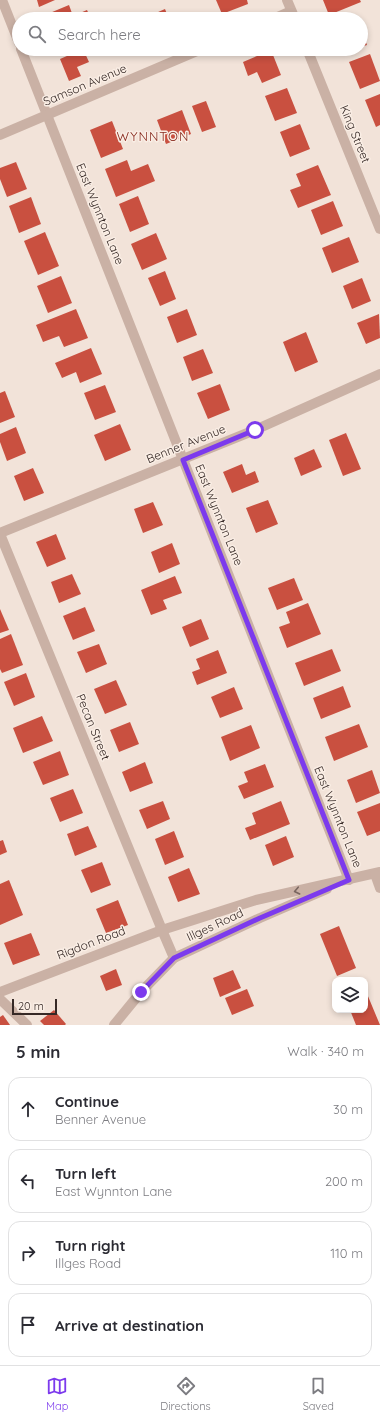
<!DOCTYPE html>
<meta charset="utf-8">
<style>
body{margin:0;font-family:Quicksand,sans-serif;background:#f7f7f7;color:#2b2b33}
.controls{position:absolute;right:12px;bottom:12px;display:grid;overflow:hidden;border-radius:8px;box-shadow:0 2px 6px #0003}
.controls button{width:36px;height:36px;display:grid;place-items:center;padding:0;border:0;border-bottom:1px solid #e1e1e2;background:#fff;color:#2b2b33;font:20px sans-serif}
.scale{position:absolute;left:12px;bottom:10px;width:45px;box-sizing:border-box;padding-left:4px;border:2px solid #362926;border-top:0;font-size:11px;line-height:14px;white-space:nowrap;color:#362926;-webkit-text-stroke:3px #faeee5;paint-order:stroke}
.stop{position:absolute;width:12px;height:12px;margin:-9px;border:3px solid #7c3aed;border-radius:50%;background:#fff}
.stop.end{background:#7c3aed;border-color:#fff;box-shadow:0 1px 4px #0008}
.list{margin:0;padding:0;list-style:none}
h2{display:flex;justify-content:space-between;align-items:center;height:52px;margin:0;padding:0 16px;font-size:17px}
h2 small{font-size:13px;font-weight:400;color:#7c7c81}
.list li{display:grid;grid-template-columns:26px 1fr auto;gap:12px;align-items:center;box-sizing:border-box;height:64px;margin:0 8px 8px;padding:0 8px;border:1px solid #e1e1e2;border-radius:12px}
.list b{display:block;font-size:15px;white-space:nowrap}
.list p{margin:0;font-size:13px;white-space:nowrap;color:#7c7c81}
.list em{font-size:13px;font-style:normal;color:#7c7c81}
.icon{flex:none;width:22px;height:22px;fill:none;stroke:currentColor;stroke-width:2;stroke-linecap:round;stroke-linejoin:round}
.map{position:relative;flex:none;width:380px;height:1025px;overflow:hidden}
.search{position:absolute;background:#fff;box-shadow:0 2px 6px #0003;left:12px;right:12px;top:12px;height:44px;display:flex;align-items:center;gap:10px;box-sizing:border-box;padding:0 14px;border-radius:22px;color:#7c7c81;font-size:15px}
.sheet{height:340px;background:#fff}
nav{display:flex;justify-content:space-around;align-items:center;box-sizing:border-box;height:56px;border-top:1px solid #e1e1e2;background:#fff;font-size:11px;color:#7c7c81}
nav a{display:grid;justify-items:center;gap:2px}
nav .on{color:#7c3aed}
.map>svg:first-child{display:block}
.building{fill:#c95040}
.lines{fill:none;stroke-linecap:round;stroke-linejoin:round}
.minor{stroke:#cab1a5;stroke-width:10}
.oneway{stroke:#79665f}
.route{stroke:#7c3aed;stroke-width:5}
.labels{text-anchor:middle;stroke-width:3;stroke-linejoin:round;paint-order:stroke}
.street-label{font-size:12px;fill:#362926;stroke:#faeee5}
.neighbourhood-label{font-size:13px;letter-spacing:1px;fill:#87291d;stroke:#faeee5}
</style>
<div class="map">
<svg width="380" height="1025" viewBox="0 0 380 1025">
<rect width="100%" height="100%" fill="#f2e3d9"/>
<g class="building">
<path d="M 37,0 L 55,0 L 39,7 Z"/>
<path d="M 216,0 L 247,0 L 248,4 L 222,14 Z"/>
<path d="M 323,0 L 360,0 L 361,2 L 329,15 Z"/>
<path d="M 69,5 L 73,16 L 87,10 L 91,19 L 46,19 L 45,15 Z"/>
<path d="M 165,9 L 169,19 L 142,19 Z"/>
<path d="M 361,30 L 367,45 L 361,47 Z"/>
<path d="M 83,49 L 89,62 L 77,67 L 81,76 L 69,81 L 60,59 Z"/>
<path d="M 271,50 L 281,75 L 262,83 L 257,72 L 248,76 L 243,62 Z"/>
<path d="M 370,54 L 380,81 L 360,89 L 349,62 Z"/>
<path d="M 287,88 L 297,113 L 275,121 L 265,96 Z"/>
<path d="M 380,94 L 380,125 L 376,127 L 365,100 Z"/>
<path d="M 206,101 L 216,127 L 202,132 L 192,106 Z"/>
<path d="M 182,110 L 191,134 L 166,144 L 157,120 Z"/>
<path d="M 112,121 L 123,149 L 101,158 L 90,130 Z"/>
<path d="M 300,124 L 310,149 L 290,157 L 280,132 Z"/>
<path d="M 127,160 L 131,171 L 148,164 L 155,181 L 116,197 L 105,169 Z"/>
<path d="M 16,162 L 27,189 L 7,197 L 0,179 L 0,168 Z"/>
<path d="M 318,165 L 331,195 L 298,208 L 290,190 L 301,186 L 296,174 Z"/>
<path d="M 138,196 L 149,224 L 130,232 L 119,204 Z"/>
<path d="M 31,197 L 41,224 L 19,233 L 9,206 Z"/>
<path d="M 333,201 L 343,226 L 321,235 L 311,210 Z"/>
<path d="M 45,232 L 59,266 L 38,275 L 24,241 Z"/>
<path d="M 156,233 L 167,259 L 142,270 L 131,244 Z"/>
<path d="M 349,237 L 359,262 L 332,273 L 322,248 Z"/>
<path d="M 165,271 L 176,299 L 160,306 L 148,278 Z"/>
<path d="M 61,276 L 72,303 L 48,313 L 37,286 Z"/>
<path d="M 362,278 L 371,301 L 352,309 L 343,286 Z"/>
<path d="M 76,309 L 88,338 L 64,347 L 59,336 L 43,342 L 36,325 Z"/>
<path d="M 187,309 L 197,335 L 177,343 L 167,317 Z"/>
<path d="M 379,314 L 380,338 L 366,344 L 357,323 Z"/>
<path d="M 306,332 L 318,362 L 295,372 L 283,342 Z"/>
<path d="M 91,348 L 102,374 L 80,383 L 76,372 L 62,378 L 55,363 Z"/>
<path d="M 203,349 L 213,373 L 192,381 L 183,357 Z"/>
<path d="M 220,384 L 230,410 L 208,419 L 197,393 Z"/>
<path d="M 105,385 L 116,412 L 95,420 L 84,393 Z"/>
<path d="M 5,391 L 15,417 L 0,423 L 0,393 Z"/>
<path d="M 120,424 L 131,450 L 105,461 L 94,435 Z"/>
<path d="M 16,427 L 26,453 L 7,461 L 0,442 L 0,434 Z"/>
<path d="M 346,433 L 361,469 L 343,476 L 329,440 Z"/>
<path d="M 314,449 L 322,467 L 301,476 L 294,458 Z"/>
<path d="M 242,464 L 246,475 L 255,471 L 259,482 L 232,493 L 223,472 Z"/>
<path d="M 33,468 L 44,493 L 24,501 L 14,476 Z"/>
<path d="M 268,500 L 278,524 L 256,533 L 246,508 Z"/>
<path d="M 153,502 L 163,525 L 143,533 L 134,509 Z"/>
<path d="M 56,534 L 66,559 L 47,567 L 36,542 Z"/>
<path d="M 172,543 L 180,564 L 159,573 L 151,552 Z"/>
<path d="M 72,574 L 81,594 L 59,603 L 51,582 Z"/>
<path d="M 175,576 L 182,593 L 163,600 L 167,609 L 151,615 L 141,590 Z"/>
<path d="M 294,578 L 303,600 L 277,610 L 268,588 Z"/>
<path d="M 308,603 L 321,634 L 287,648 L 279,627 L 290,623 L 286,612 Z"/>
<path d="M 85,607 L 95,631 L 73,640 L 63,616 Z"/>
<path d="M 0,609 L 9,630 L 0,633 Z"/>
<path d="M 201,619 L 209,639 L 190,647 L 182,627 Z"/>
<path d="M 11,634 L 23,665 L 2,673 L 0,669 L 0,639 Z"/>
<path d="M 99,644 L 107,664 L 86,673 L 77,652 Z"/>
<path d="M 332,649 L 341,671 L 304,686 L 295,663 Z"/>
<path d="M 218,650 L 227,673 L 197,685 L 192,672 L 200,669 L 196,659 Z"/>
<path d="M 26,673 L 35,697 L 14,706 L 4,682 Z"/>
<path d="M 116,680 L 127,705 L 105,714 L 94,689 Z"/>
<path d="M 343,686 L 351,707 L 321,719 L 313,698 Z"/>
<path d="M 234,687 L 243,709 L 220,718 L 211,697 Z"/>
<path d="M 42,716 L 53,741 L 23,753 L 13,728 Z"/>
<path d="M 130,722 L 139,744 L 119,752 L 110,730 Z"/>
<path d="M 359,724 L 368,747 L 334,761 L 325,737 Z"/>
<path d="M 251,725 L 260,748 L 230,761 L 221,737 Z"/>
<path d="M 60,751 L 69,775 L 43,785 L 33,762 Z"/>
<path d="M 145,762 L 153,783 L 130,792 L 122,772 Z"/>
<path d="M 265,764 L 274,787 L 244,799 L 238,786 L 248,782 L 244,772 Z"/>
<path d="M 372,770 L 380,793 L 356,803 L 347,780 Z"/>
<path d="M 73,789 L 83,813 L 60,822 L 50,798 Z"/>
<path d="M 163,801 L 170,819 L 147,829 L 139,810 Z"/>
<path d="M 281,801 L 290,824 L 250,840 L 245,828 L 256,824 L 252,813 Z"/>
<path d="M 380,803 L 380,831 L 367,836 L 357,812 Z"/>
<path d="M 88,826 L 97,847 L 75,856 L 67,834 Z"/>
<path d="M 174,831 L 184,857 L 165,865 L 155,839 Z"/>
<path d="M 286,836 L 294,857 L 273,866 L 265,845 Z"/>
<path d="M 3,840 L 7,852 L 0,855 L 0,841 Z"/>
<path d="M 102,862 L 111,885 L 91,893 L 81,870 Z"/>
<path d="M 189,868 L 200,894 L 178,902 L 168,877 Z"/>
<path d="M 9,880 L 23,915 L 0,925 L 0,884 Z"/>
<path d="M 118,900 L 128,925 L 106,933 L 96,909 Z"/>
<path d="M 339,926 L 356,968 L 337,976 L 320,934 Z"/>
<path d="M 31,933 L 40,955 L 13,965 L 4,943 Z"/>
<path d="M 116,969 L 122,985 L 106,991 L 100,976 Z"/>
<path d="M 233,970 L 241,988 L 220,997 L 213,978 Z"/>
<path d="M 247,989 L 254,1006 L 232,1015 L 225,998 Z"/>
<path d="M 365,989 L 380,1025 L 356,1025 L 350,1010 L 365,1010 Z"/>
<path d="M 54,1010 L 66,1024 L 65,1025 L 44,1025 L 40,1021 Z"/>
<path d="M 3,1015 L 10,1025 L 0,1025 L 0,1017 Z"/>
</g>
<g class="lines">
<g class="minor">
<path d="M 2,0 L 19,43"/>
<path d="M 287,0 L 295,19"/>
<path d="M 273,19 L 291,11"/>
<path d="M 21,49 L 349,880"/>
<path d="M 307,49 L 380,229"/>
<path d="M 0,135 L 202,49"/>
<path d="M 0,533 L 255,430 L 380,374"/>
<path d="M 0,534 L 162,930 L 256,900 L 380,872"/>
<path d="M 375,874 L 380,888"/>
<path d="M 0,992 L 162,930 L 174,958"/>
<path d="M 0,999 L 27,1025"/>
<path d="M 114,1025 L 141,992 L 174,958 L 260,918 L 327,889"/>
</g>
</g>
<defs><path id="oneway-chevron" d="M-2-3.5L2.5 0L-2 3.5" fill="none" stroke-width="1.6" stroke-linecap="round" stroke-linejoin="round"/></defs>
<use class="oneway" href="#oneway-chevron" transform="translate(297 891) rotate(168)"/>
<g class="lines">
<path class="route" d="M 141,992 L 174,958 L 260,918 L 349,880 L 183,460 L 255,430"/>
</g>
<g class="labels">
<g class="street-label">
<text transform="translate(85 85) rotate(-23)" y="4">Samson Avenue</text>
<text transform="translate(355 134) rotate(68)" y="4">King Street</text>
<text transform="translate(100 214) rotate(68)" y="4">East Wynnton Lane</text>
<text transform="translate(186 444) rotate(-22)" y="4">Benner Avenue</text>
<text transform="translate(219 515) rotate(68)" y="4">East Wynnton Lane</text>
<text transform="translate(93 727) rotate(68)" y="4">Pecan Street</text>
<text transform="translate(338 817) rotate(68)" y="4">East Wynnton Lane</text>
<text transform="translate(215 925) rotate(-25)" y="4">Illges Road</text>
<text transform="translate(91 943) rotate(-21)" y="4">Rigdon Road</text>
</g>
<g class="neighbourhood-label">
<text x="153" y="141">WYNNTON</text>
</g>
</g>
</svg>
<div class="controls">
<button><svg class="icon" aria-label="layers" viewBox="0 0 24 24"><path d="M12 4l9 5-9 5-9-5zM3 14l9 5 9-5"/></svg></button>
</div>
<div class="scale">20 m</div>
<div class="stop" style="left:255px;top:430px"></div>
<div class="stop end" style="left:141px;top:992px"></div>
<div class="search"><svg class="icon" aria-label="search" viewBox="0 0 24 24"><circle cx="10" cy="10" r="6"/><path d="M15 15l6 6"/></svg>Search here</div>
</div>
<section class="sheet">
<h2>5 min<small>Walk · 340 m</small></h2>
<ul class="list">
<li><svg class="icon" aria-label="ahead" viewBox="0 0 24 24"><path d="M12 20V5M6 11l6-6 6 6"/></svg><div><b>Continue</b><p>Benner Avenue</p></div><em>30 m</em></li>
<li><svg class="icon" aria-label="left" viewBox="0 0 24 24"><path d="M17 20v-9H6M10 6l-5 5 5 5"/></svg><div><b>Turn left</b><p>East Wynnton Lane</p></div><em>200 m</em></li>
<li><svg class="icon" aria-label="right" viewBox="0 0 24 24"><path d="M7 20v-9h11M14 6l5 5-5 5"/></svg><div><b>Turn right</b><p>Illges Road</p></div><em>110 m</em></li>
<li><svg class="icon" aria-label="arrive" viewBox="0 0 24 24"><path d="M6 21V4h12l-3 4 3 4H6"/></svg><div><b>Arrive at destination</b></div></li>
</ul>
</section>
<nav>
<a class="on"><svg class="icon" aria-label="map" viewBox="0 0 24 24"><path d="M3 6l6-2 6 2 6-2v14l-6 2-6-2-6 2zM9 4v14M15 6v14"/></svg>Map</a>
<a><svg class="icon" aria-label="directions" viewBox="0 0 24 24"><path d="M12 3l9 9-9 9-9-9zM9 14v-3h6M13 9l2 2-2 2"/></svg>Directions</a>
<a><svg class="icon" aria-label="saved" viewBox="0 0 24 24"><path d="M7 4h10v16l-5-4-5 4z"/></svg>Saved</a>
</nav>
